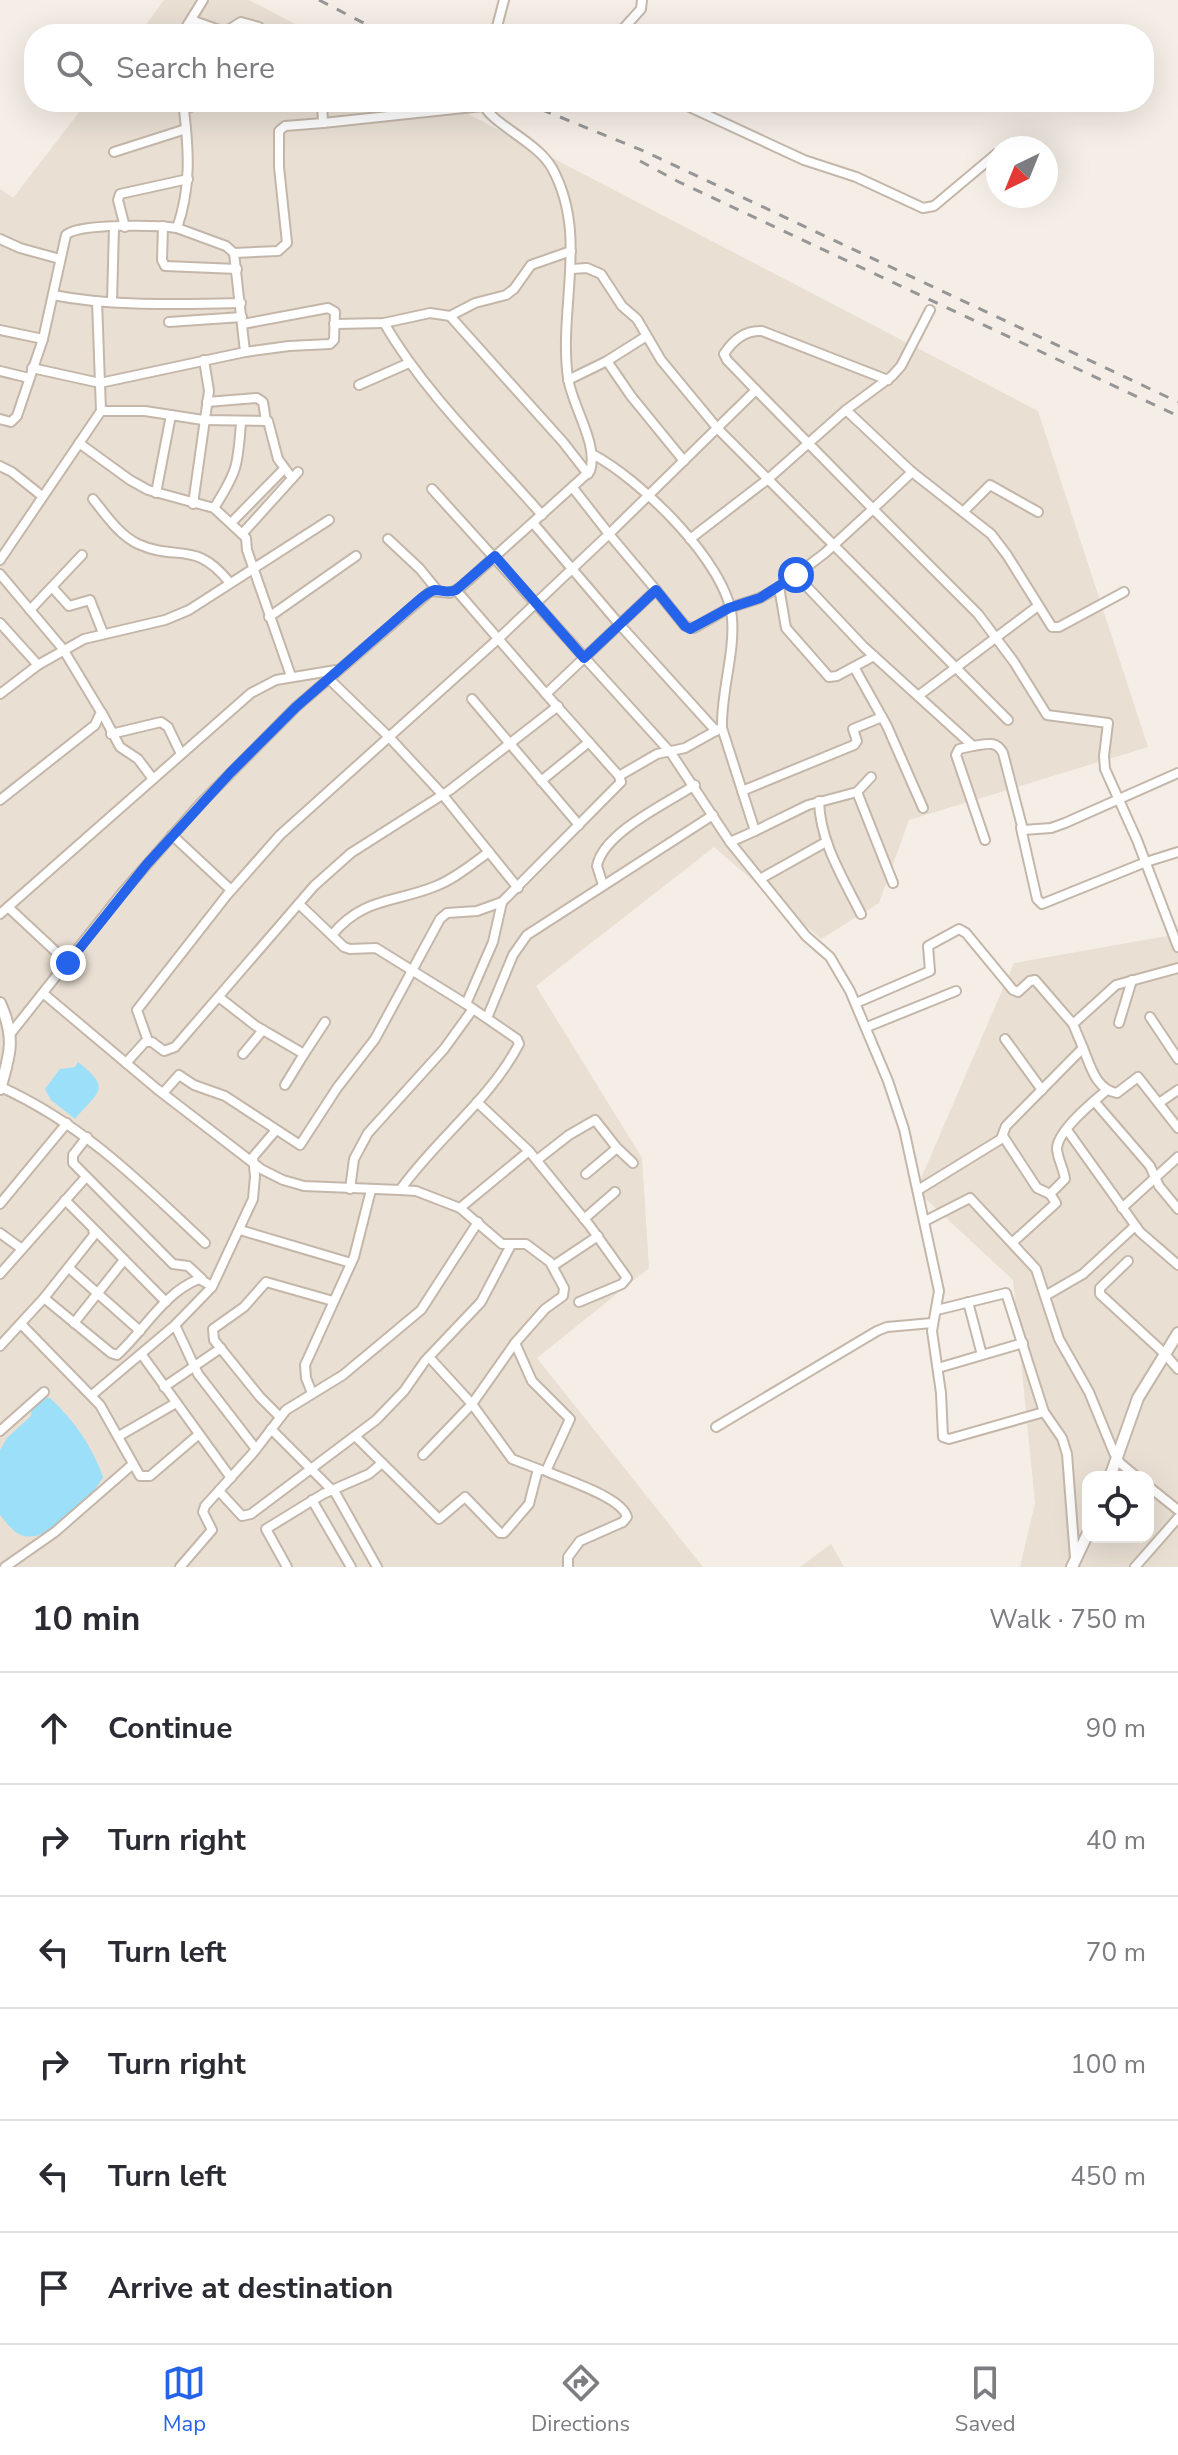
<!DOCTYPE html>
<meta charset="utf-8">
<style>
body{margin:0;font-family:"Nunito Sans",sans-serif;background:#f7f7f7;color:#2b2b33}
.controls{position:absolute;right:24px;bottom:24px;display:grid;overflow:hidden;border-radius:16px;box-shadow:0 8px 32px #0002}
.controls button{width:72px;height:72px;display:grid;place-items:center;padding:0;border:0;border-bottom:2px solid #e1e1e2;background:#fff;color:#2b2b33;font:40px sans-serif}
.compass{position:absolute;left:986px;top:136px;width:72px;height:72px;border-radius:50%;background:#fff;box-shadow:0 8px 32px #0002;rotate:223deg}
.stop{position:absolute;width:24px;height:24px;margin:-18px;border:6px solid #2563eb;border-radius:50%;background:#fff}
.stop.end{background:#2563eb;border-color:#fff;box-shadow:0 2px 8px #0008}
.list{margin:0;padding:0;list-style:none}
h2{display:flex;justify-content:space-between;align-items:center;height:104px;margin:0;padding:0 32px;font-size:34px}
h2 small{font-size:26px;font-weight:400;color:#7c7c81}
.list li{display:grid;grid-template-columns:52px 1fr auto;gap:24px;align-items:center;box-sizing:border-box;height:112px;padding:0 32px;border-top:2px solid #e1e1e2}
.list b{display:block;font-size:30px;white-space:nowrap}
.list em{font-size:26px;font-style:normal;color:#7c7c81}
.icon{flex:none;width:44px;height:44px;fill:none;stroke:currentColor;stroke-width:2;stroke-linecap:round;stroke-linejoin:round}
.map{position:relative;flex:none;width:1178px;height:1567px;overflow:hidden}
.search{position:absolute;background:#fff;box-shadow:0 8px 32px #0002;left:24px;right:24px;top:24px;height:88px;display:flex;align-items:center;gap:20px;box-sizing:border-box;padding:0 28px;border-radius:32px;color:#7c7c81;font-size:30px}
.sheet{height:776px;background:#fff}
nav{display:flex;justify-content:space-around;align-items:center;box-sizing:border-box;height:112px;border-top:2px solid #e1e1e2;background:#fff;font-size:22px;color:#7c7c81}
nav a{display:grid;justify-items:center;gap:4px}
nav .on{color:#2563eb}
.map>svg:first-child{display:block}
.residential{fill:#e9dfd3;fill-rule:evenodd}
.water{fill:#9cdff8}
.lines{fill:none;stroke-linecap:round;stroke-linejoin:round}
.minor-casing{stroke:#c4b7aa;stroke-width:12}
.tertiary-casing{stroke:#c4b7aa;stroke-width:14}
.minor{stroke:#fff;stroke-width:8}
.tertiary{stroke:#fff;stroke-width:10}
.rail{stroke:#969696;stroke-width:3;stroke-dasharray:10 10;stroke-linecap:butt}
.route{stroke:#2563eb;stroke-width:10}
</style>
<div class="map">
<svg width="1178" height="1567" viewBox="0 0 1178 1567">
<rect width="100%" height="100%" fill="#f5eee6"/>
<g class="residential">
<path d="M 164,0 L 249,0 L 314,34 L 139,34 Z"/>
<path d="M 87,102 L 445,102 L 1038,411 L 1148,747 L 909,820 L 879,903 L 821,939 L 714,847 L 536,986 L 642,1158 L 649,1268 L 537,1358 L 703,1567 L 0,1567 L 0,189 L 13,198 Z"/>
<path d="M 1178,934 L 1178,1567 L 1020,1567 L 1035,1503 L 1013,1280 L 916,1190 L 1014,963 ZM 1088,1477 L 1148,1477 L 1148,1537 L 1088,1537 Z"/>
<path d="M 831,1544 L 844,1567 L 800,1567 Z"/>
</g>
<g class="water">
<path d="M 78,1062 C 112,1089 99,1091 75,1119 L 51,1100 L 45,1089 L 60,1069 L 75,1067 Z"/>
<path d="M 41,1398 L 50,1398 C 74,1420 92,1446 103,1477 C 91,1499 52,1542 24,1536 C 13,1533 7,1523 0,1515 L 0,1450 L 7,1438 L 31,1416 L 32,1409 Z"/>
</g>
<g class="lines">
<defs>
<g id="minor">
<path d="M 191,20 L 225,32 L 241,22 L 259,27"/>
<path d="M 623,29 L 641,9 L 642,0"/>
<path d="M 182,34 L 203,0"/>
<path d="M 495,34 L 504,0"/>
<path d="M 679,102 L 804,160 L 856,177 L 923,208 L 934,206 L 996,154"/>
<path d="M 323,123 L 483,106"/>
<path d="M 114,152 L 186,129"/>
<path d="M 163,226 L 162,260 L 165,266 L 237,269"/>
<path d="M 125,227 L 118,200 L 120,194 L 188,179"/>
<path d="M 177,228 L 226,246 L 234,253"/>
<path d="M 0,239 L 20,248 L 60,259"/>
<path d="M 572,269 L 587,268 L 601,274 L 622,306 L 637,319 L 661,360 L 718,429 L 1008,720"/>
<path d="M 53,295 C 114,307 179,304 241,303"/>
<path d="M 112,302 L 114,227"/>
<path d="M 450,316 L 475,303 L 506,295 L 514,289 L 531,265 L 571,251"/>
<path d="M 169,322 L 242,317"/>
<path d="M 384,323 C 426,395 488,453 542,515"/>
<path d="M 243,324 L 328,308 L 335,312 L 334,340 L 330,344 L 289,346 L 245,352"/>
<path d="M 334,324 L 384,323 L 430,313 L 450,316 L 563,442 L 588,474"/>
<path d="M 0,330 L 43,339"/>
<path d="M 607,361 L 631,396 L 684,461"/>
<path d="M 32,368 L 100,383 L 245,352 L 234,253 L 278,251 L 287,243 L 279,167 L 279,131 L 285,126 L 323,123 L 322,102"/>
<path d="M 0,371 L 29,378"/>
<path d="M 568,380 L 607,361 L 645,337"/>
<path d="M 359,385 L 409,363"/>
<path d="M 756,390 L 727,360 L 724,354 C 733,340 745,330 762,331 L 888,380"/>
<path d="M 207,402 L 257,398 L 263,402 L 266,421"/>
<path d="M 101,411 L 145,411 L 203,420 L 268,421 L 278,459 L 292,478"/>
<path d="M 0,419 L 11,422 L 17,416 L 43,339 L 66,235 C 78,223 158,225 177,228 C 191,188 189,151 184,110 L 201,102"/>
<path d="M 79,443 L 130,480 L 148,490 L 214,508 L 242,534 L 246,538 L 247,550 L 291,676"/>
<path d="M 592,454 C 639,478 727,563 732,618 C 735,654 721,691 722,728 L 755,831 L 730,842 L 806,936 L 830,957 L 850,991 L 888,1081 L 904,1129 L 939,1291 L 932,1331 L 941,1393 L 943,1437 L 949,1439 L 1044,1412 L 1062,1438 L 1067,1454 L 1075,1558"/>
<path d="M 0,466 L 12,472 L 42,496"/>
<path d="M 912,472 L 991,534 L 1007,555 L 1052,627 L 1059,627 L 1124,592"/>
<path d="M 432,489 L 671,753 L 730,842"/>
<path d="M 156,493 L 171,415"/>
<path d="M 93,499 C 106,515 119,535 138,544 C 178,562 195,539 230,583"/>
<path d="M 193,504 L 209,391 L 204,360"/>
<path d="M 214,508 C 237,472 238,466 241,422"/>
<path d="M 963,512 L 990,485 L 1038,512"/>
<path d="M 231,523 L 284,469"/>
<path d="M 533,523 L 620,625 L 716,731"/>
<path d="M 242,534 L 298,472"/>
<path d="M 388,539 L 420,569 L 437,590"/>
<path d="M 690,539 L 768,479 L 846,410"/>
<path d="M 0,560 L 101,411 L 97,301"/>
<path d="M 0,574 L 63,649 L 101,712 L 95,725 L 0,800"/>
<path d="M 796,575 L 864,647 L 973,746 C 987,744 996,740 1003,753 L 1023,830 L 1051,828 L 1065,823 L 1178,773"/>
<path d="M 52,587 L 69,606 L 90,600 L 103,633"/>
<path d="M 779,587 L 786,628 L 829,677 L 837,676 L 874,656"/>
<path d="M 456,590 L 546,694"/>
<path d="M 656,590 L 685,626 L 694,628 L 729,608 L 760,598 L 784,584 L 825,553 L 873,509 L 978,614 L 1014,662 L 1047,715 L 1108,723 L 1104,756 L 1105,769 L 1137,840 L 1178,947"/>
<path d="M 30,610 L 82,555"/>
<path d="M 269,617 L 356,556"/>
<path d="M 0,623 L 38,665"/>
<path d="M 854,667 L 887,726 L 923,808"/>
<path d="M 328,678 L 389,737 L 442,794 L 518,888"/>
<path d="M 0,694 L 38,665 L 84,639 L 165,620 L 189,610 L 329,520"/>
<path d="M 918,696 L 1038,606"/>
<path d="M 472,699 L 579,825"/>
<path d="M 102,713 L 120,747 L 138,759 L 153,779"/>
<path d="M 111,734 L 161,722 L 168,727 L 181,754"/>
<path d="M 973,746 L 959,749 L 956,755 L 985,840"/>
<path d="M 619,776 L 657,754 L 685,748 L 719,729"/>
<path d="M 541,781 L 589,742"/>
<path d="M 742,791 L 854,745 L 857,741 L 853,729 L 882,717"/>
<path d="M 857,792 L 893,883"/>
<path d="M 819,801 C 820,842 843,878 861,914"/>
<path d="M 1021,828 L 1037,899 L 1042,904 L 1146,862 L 1178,852"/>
<path d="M 755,831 L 808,805 L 857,792 L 871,777"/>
<path d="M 172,835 L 231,890"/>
<path d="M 760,879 L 826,842"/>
<path d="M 603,885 L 597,866 C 603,833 667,803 695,785"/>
<path d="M 299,904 L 344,947 L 350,949 L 376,948 L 466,1004"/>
<path d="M 8,907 L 68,963"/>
<path d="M 0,914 L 251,693 L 276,680 L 336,670"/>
<path d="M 332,935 C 363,897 395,903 436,886 C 456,878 472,864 489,852"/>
<path d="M 44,994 L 157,1089 L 261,1169 L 283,1180 L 304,1186 L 400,1190 C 436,1139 490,1100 519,1044 L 517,1039 L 466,1004 L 493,942 L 502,902 L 621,782 L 619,776 L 546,694 L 656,590 L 609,534 L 756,390 L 873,509 L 912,472 L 846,410 L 892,376 L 901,366 L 930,310"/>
<path d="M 220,998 L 256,1026 L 304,1054 L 325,1022"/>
<path d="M 856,1003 L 930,971 L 928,946 L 959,929 L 966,933 L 1013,990 L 1018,992 L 1030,981 L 1035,980 L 1073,1024"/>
<path d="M 1150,1017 L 1178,1059"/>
<path d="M 487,1018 L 513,955 L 527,935 L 713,815"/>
<path d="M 1119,1023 L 1132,980"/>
<path d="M 867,1027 L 956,991"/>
<path d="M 11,1033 L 122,893 L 200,804 L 296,707 L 431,591 L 450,593 L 461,587 L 590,471 C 599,445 572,406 568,378 C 558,308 589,235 552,168 C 536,140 488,123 483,102"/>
<path d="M 1005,1039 L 1042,1090"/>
<path d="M 148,1041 L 137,1010 L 227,895 L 280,835 L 498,639 L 609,534 L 573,488"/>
<path d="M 1083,1048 C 1090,1065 1096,1090 1117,1093 L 1138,1077 L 1178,1128"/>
<path d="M 243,1054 L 263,1030"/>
<path d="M 126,1063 L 145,1042 L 152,1042 L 164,1051 L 175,1047 L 314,886 L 351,853 L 450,790 L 558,706"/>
<path d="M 285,1085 L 304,1054"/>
<path d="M 1,1087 C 84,1125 139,1181 205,1243"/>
<path d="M 163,1093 L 179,1075 L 194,1085 L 225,1096 L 300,1145 L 337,1088 L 375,1039 L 440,919 L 447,913 L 477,911 L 502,902"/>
<path d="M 1094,1101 L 1150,1166 L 1159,1186 L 1178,1209"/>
<path d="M 477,1102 L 529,1151 L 590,1226 L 625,1275 L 627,1278 L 622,1284 L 579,1302"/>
<path d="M 1159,1103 L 1178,1090"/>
<path d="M 1067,1130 L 1140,1232 L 1178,1265"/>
<path d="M 1003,1136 L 1037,1188 L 1050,1194"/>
<path d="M 87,1137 L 73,1155 L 73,1163 L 173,1264 L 188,1266 L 202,1279"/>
<path d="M 537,1160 L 569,1135 L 595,1120 L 617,1148 L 633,1163"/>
<path d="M 586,1174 L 617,1148"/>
<path d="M 350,1189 L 354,1159 L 368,1133 L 444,1049 L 473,1009"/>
<path d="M 400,1190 L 416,1191 L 460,1208 L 502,1244 L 526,1244 L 550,1262 L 564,1288 L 563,1296 L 545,1309 L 515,1343 L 532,1381 L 570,1419 L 546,1471 C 565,1480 622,1497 627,1517 L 623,1522 L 580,1541 L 568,1557 L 568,1567"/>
<path d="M 918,1190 L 1001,1139 L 1006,1126 L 1083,1048 L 1073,1024 L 1116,985 L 1178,968"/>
<path d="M 0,1204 L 67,1123"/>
<path d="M 460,1208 L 529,1151"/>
<path d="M 1122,1208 L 1178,1157"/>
<path d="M 584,1219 L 615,1192"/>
<path d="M 925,1221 L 970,1198 L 1036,1269 L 1059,1339 L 1089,1392 L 1114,1453 L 1120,1463 L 1137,1477"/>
<path d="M 95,1230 L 166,1302"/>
<path d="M 240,1230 L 351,1263"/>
<path d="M 0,1233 L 22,1249"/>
<path d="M 1013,1242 L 1056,1203 L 1050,1194 L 1065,1179 C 1064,1169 1057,1158 1057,1148 C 1058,1130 1094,1101 1107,1090"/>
<path d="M 1128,1261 L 1100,1288 L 1100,1294 L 1164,1353 L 1178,1369"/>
<path d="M 553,1266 L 598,1236"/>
<path d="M 69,1268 L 140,1331"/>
<path d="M 0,1274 L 86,1177"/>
<path d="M 1045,1296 L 1083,1274 L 1135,1226"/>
<path d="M 44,1298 L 111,1353 L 117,1355 C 144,1331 163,1293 199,1279 L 212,1286"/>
<path d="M 968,1302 L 982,1355"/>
<path d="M 937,1310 L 1006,1293 L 1044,1412"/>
<path d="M 74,1323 L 124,1260"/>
<path d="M 21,1324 L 100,1405 L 140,1476 L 150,1476 L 198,1435"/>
<path d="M 175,1325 L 198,1374 L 256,1449"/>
<path d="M 0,1346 L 44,1298 L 94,1235 L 93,1228 L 65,1200"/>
<path d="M 142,1355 L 231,1478"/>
<path d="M 429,1357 L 472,1404 L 512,1459 L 541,1470"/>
<path d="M 938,1368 L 1023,1343"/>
<path d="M 164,1387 L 221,1348"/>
<path d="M 312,1393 L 306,1378 L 305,1365 L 354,1257 L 371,1190"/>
<path d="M 92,1395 L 175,1325 L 212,1287 L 253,1199 L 255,1176 L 253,1157 L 276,1130"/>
<path d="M 280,1417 L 260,1397 L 214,1340 L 213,1329 L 244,1307 L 266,1282 L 333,1301"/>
<path d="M 716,1427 L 877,1331 L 887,1327 L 932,1323"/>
<path d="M 271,1429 L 336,1494 L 377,1567"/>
<path d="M 0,1431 L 44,1392"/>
<path d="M 119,1436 L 176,1403"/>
<path d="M 356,1437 L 439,1519 L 465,1497 L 500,1533 L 504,1533 L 529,1504 L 538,1469"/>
<path d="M 423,1455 L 472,1404 L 515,1343"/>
<path d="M 1148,1486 L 1178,1510"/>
<path d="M 219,1491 L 242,1516 L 251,1514 L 376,1420 L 404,1391 L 425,1361 L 481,1302 L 511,1245"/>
<path d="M 312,1500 L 351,1567"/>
<path d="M 5,1567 L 55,1532 L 133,1464"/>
<path d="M 180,1567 L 212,1530 L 203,1512 L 205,1506 L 253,1453 L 286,1410 L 343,1375 L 421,1310 L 478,1222"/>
<path d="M 287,1567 L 266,1529 L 323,1494 L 369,1474 L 382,1463"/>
<path d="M 1135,1567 L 1178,1518"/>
</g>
<g id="tertiary">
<path d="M 0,1003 C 16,1038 10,1055 0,1089"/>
<path d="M 1110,1477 L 1138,1398 L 1178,1333"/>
<path d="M 1072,1567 L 1088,1533"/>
</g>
</defs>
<use href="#minor" class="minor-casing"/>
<use href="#tertiary" class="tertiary-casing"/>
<use href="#minor" class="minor"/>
<use href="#tertiary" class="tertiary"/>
<g class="rail">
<path d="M 319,0 L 385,34"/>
<path d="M 523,102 L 644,151 L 1178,402"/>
<path d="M 640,161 L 679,182 L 1178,416"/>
</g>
</g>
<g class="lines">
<path class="route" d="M 68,963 L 147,864 L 230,773 L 296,707 L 412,606 C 418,601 428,591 435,590 C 443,590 447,594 456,590 L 495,556 L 584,658 L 656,590 L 685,626 L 690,629 L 729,608 L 760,598 L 796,575"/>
</g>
</svg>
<div class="controls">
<button><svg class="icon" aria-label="locate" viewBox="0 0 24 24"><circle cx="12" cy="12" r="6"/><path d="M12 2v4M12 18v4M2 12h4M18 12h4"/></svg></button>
</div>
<svg class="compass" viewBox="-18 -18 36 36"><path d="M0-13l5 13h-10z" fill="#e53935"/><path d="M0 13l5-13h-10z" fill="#7c7c81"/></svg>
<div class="stop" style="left:796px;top:575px"></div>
<div class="stop end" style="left:68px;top:963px"></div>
<div class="search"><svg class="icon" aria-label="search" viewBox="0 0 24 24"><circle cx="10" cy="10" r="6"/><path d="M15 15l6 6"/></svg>Search here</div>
</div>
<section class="sheet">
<h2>10 min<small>Walk · 750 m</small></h2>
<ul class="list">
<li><svg class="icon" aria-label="ahead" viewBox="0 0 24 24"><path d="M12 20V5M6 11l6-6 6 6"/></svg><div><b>Continue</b></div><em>90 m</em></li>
<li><svg class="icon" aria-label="right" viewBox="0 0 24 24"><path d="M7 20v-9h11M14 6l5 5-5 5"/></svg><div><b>Turn right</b></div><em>40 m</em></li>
<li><svg class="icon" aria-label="left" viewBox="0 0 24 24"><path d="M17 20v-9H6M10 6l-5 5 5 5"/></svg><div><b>Turn left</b></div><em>70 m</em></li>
<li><svg class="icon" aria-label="right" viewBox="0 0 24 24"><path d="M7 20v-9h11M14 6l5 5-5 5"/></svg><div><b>Turn right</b></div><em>100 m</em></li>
<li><svg class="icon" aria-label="left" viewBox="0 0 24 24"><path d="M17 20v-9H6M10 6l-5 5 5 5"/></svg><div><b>Turn left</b></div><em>450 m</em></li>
<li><svg class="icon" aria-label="arrive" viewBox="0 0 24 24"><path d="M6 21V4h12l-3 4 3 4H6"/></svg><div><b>Arrive at destination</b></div></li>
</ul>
</section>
<nav>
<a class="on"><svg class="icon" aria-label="map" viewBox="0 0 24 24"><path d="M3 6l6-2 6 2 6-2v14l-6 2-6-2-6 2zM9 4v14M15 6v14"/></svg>Map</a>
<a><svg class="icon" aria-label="directions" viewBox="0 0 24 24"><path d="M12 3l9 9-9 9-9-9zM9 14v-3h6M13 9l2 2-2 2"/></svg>Directions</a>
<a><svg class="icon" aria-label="saved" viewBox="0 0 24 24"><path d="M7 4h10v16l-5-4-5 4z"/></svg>Saved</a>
</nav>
